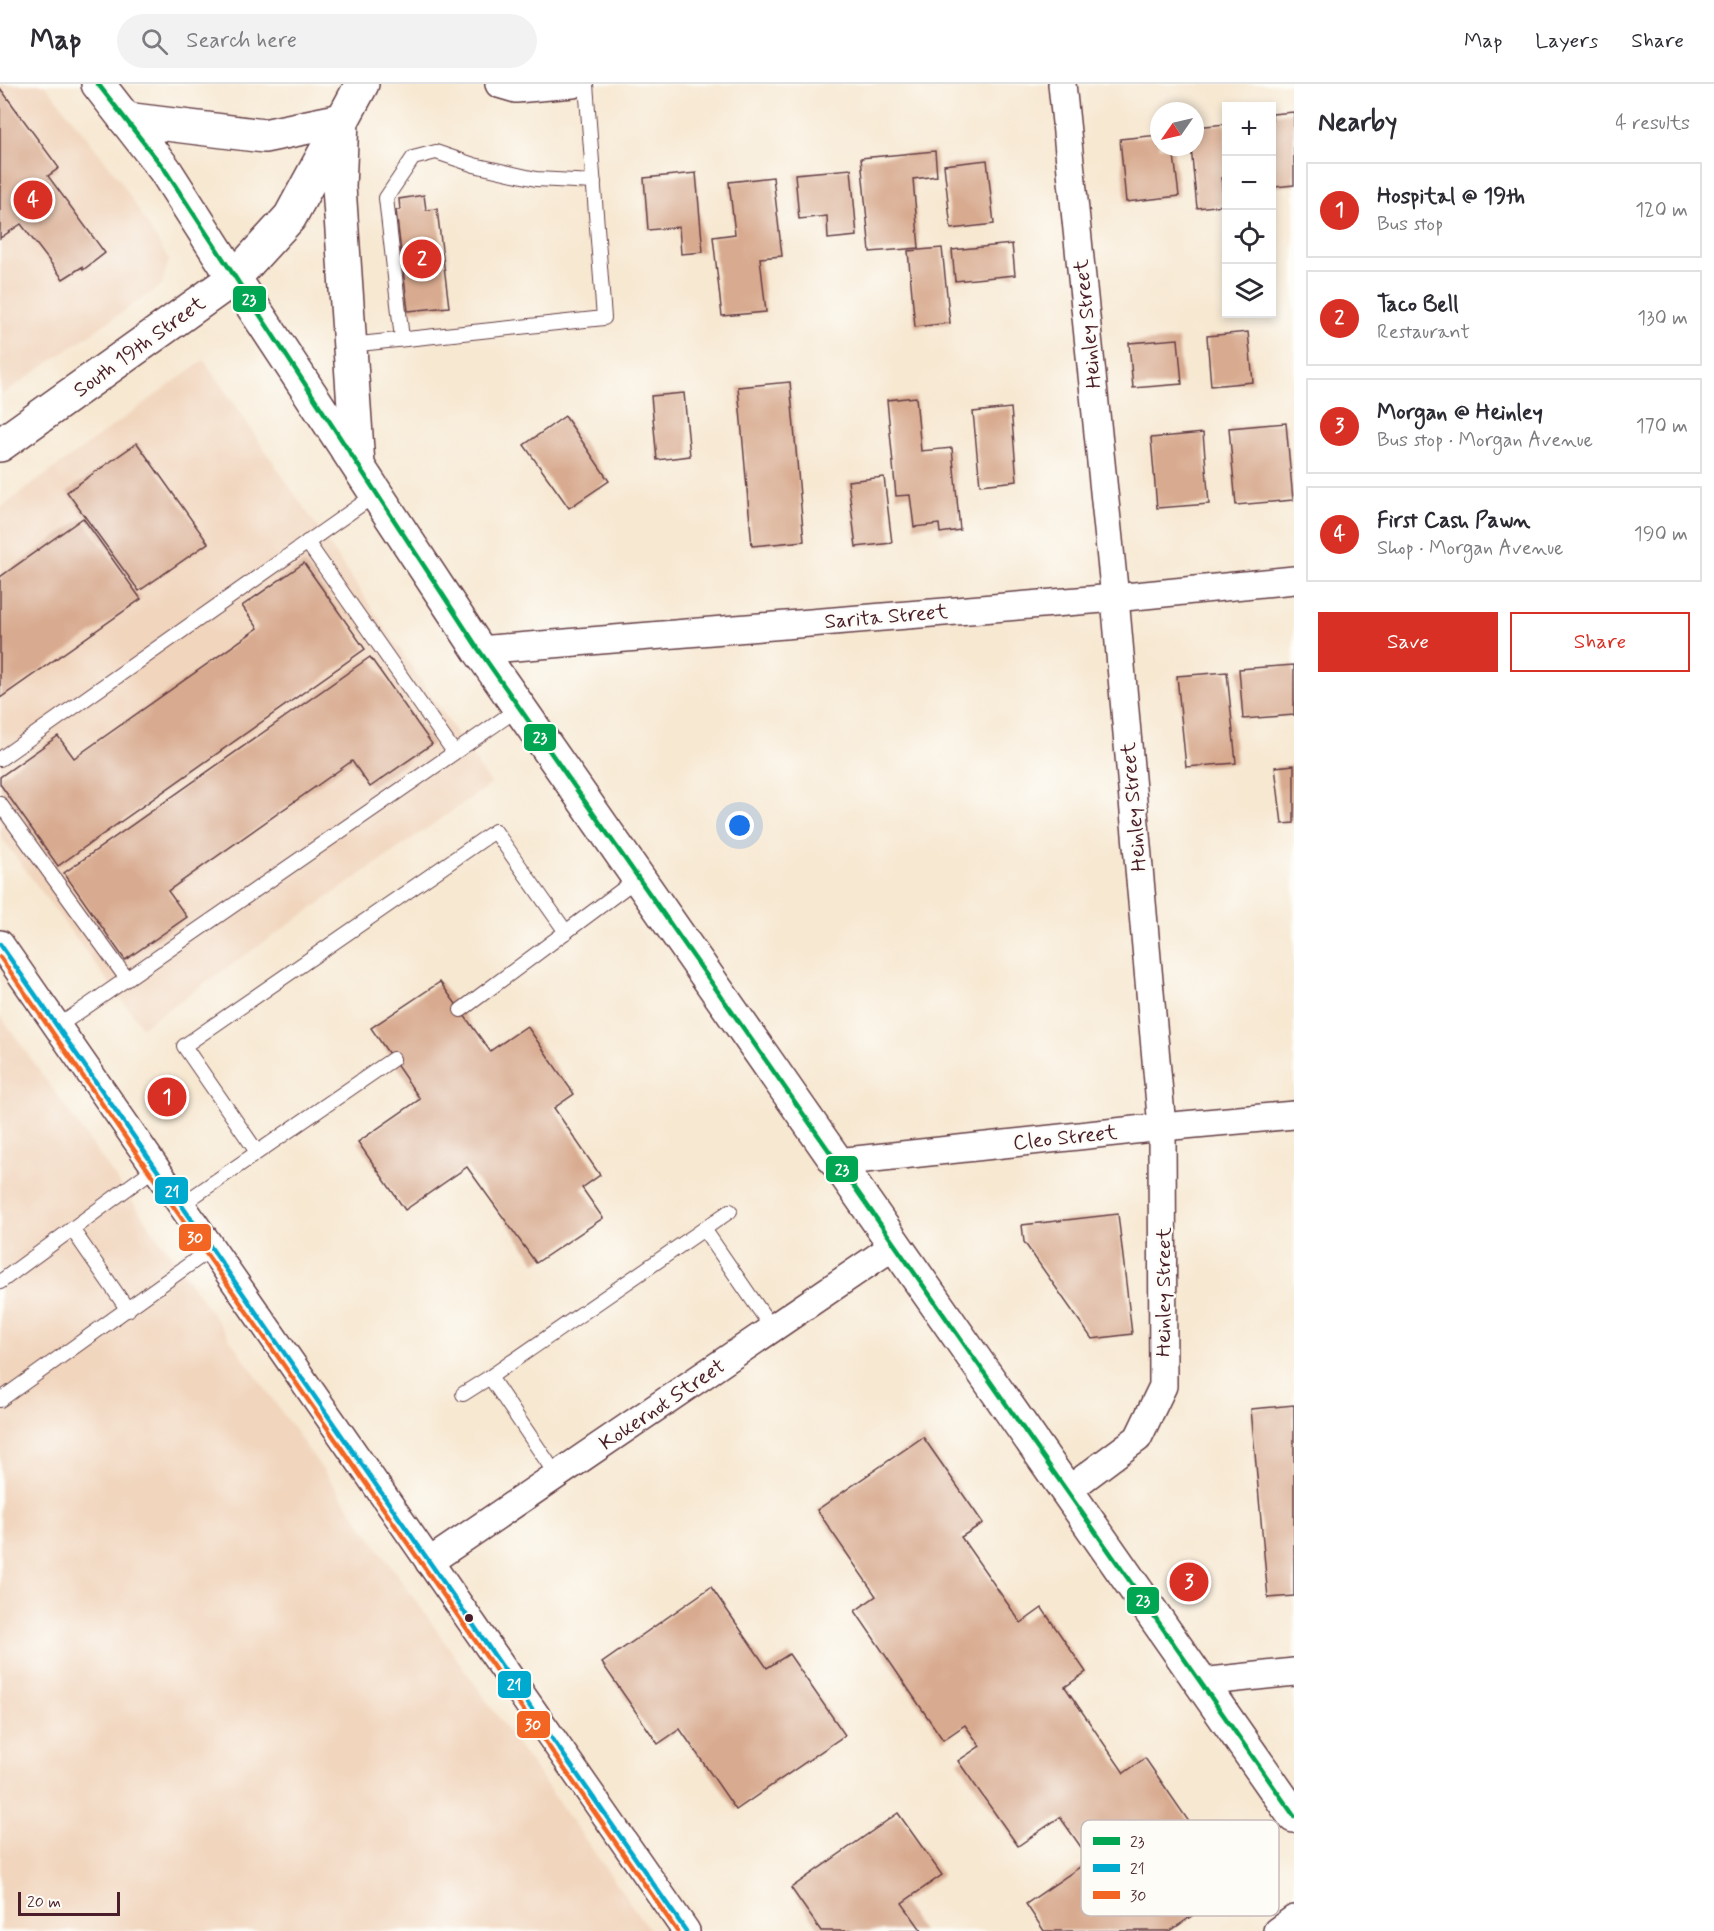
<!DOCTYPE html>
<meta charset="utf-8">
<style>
body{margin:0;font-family:Mynerve,sans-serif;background:#f2f2f3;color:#2b2b33}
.controls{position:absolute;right:18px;top:18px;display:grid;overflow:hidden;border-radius:0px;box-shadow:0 3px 9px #0003}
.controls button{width:54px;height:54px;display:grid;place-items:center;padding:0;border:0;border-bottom:2px solid #e1e1e2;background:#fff;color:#2b2b33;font:30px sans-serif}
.compass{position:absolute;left:1150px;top:18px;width:54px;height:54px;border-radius:50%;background:#fff;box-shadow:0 3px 9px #0003;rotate:236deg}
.scale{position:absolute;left:18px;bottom:15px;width:102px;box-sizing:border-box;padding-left:6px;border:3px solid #4a1f2b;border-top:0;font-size:16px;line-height:21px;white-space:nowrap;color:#4a1f2b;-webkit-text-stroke:4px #fdfcf7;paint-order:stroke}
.you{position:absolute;left:740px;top:742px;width:21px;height:21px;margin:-15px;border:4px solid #fff;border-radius:50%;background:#1a73e8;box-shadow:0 0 0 9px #1a73e833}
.badge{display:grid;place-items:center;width:39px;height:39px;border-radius:50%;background:#d93025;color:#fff;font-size:20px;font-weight:700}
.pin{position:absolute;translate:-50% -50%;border:3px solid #fff;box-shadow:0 2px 6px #0006}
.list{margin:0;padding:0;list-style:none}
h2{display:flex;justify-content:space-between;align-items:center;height:78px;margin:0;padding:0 24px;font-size:26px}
h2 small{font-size:20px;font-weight:400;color:#7c7c81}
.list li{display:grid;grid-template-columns:39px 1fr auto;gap:18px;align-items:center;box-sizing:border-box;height:96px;margin:0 12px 12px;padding:0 12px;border:2px solid #e1e1e2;border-radius:0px}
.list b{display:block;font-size:22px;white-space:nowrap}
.list p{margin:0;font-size:20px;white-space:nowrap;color:#7c7c81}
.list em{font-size:20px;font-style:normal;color:#7c7c81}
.actions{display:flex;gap:12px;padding:18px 24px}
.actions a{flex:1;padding:14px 0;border:2px solid #d93025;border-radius:0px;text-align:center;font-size:21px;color:#d93025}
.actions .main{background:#d93025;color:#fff}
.icon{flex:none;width:33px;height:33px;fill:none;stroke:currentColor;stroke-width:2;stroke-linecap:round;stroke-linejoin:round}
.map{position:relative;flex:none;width:1294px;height:1847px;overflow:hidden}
header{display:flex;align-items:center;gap:36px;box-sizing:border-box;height:84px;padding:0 30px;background:#fff;border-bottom:2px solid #e1e1e2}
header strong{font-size:28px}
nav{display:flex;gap:33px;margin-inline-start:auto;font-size:21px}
.search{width:420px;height:54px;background:#f2f2f3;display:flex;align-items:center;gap:15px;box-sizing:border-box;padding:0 21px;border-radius:33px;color:#7c7c81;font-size:22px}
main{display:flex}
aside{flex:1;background:#fff}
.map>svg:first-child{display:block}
.built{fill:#f1d5bd}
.building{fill:#d8aa8f}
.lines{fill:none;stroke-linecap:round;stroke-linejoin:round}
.lane-casing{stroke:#643d44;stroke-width:16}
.street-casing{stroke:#643d44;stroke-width:30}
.secondary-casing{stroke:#643d44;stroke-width:36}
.lane{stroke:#fff;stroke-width:14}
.street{stroke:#fff;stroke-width:27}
.secondary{stroke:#fff;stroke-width:33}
.bus-1-casing{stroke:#fdfcf7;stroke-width:9}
.bus-2-casing{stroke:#fdfcf7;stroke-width:9}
.bus-3-casing{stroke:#fdfcf7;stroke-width:9}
.bus-1{stroke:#00a651;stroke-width:4.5}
.bus-2{stroke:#00a9ce;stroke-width:4.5}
.bus-3{stroke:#f26522;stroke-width:4.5}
.bus-dot{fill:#4a1f2b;stroke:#fdfcf7;stroke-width:2}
.labels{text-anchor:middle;stroke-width:4.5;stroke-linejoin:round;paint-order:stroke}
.street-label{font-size:21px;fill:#4a1f2b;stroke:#fdfcf7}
.key{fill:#fdfcf7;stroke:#c7baba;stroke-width:1.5}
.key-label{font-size:16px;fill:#4a1f2b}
.line-badge{stroke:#fdfcf7;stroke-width:2}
.badge-label{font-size:16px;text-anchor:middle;font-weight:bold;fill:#fff}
</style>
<header>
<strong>Map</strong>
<div class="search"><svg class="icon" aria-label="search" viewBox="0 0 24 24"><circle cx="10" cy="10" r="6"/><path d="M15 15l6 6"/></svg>Search here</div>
<nav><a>Map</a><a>Layers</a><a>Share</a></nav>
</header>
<main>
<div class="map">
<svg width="1294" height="1847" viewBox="0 0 1294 1847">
<rect width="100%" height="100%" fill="#fdfcf7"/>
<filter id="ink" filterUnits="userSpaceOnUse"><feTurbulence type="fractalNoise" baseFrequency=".0167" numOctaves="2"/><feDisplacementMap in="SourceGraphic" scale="12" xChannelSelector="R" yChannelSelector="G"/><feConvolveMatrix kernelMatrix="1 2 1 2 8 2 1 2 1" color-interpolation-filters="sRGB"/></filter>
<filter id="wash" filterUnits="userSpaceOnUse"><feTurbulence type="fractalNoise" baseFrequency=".008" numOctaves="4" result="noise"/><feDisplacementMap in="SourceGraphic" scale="24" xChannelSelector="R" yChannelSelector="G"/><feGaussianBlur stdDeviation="1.35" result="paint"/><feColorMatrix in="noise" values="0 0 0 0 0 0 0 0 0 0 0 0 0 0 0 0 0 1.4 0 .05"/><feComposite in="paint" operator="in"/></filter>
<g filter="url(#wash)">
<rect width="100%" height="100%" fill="#f7e8d2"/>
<g class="built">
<path d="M 0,0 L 45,0 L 120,96 L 169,176 L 162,201 L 0,312 Z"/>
<path d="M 204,276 L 491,700 L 142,943 L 0,752 L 0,424 Z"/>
<path d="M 0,931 L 650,1847 L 0,1847 Z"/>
</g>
<g id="blocks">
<g class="building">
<path d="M 0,4 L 59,84 L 48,92 L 105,169 L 83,186 L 82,183 L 63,195 L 21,140 L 0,154 Z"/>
<path d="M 1294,28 L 1294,101 L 1275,103 L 1272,62 L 1272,30 Z"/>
<path d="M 1226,40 L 1226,94 L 1221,94 L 1224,121 L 1197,124 L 1191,63 L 1195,63 L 1195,43 Z"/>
<path d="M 1159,51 L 1159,63 L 1173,63 L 1179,112 L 1126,118 L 1120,55 Z"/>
<path d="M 935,67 L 937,92 L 913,95 L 919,164 L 870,168 L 861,74 Z"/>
<path d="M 987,76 L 994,140 L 951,145 L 944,81 Z"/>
<path d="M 851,85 L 857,152 L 828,155 L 827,132 L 799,135 L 795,90 Z"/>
<path d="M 696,89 L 703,168 L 681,170 L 679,143 L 648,146 L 644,94 Z"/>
<path d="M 773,93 L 782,172 L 760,174 L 766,228 L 722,232 L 713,153 L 735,150 L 729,98 Z"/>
<path d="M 424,111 L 426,126 L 437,125 L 449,223 L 408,227 L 396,126 L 400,126 L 399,115 Z"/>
<path d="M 1012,160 L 1015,191 L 955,197 L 952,166 Z"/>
<path d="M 942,164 L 950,239 L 915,243 L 908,167 Z"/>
<path d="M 1248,248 L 1253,298 L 1211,302 L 1207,252 Z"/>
<path d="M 1178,255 L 1182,300 L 1133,304 L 1129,259 Z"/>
<path d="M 790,298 L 804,457 L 752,462 L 738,303 Z"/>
<path d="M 684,309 L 690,372 L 657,376 L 651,312 Z"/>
<path d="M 916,313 L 921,367 L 952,364 L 960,446 L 940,449 L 939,440 L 914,443 L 910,411 L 896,412 L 887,316 Z"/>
<path d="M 1011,324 L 1017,397 L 980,401 L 973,328 Z"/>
<path d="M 565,332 L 609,397 L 569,424 L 524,361 Z"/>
<path d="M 1286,339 L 1293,416 L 1236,421 L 1229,344 Z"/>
<path d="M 1203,349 L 1209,420 L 1157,424 L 1151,354 Z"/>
<path d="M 137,359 L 208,459 L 139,507 L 67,408 Z"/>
<path d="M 884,393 L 892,459 L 856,463 L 848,397 Z"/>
<path d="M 83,434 L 141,515 L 0,614 L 0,493 Z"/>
<path d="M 304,479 L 365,565 L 58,782 L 0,700 L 0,693 L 58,652 L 74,674 L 258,544 L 242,522 Z"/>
<path d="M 370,573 L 432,660 L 370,703 L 352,677 L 168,807 L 187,833 L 125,876 L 64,789 Z"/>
<path d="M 1294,581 L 1294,631 L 1243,635 L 1239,585 Z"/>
<path d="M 1227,588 L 1236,679 L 1186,683 L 1177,592 Z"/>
<path d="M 1294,681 L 1294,739 L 1282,740 L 1275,683 Z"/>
<path d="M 440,898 L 490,967 L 527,942 L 574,1010 L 554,1024 L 600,1091 L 582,1104 L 603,1134 L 536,1179 L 467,1083 L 405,1126 L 358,1058 L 420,1015 L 371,944 Z"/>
<path d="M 1118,1130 L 1132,1250 L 1092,1255 L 1024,1158 L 1022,1141 Z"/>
<path d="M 1294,1321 L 1294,1512 L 1268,1514 L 1251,1325 Z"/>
<path d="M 923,1353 L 983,1439 L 961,1453 L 1021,1539 L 1042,1524 L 1086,1588 L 1065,1603 L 1124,1689 L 1145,1674 L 1234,1803 L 1170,1847 L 1044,1847 L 1026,1820 L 1090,1776 L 1060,1733 L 1018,1762 L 958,1677 L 980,1662 L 965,1641 L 943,1656 L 855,1527 L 876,1512 L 817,1426 Z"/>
<path d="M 711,1503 L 767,1584 L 789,1570 L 845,1651 L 736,1726 L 680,1645 L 658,1660 L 602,1579 Z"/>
<path d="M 898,1729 L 942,1791 L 902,1819 L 922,1847 L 821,1847 L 791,1804 Z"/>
</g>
</g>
</g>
<g filter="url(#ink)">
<use href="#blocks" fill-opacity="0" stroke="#643d44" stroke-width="1.5"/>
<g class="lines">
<defs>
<g id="lane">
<path d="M 402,255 L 386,114 L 413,74 L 436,68 L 474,81 L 536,95 L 594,98"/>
<path d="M 350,261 L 604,234 L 586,0"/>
<path d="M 307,458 L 454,668"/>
<path d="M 0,675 L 376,410"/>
<path d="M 0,720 L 127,895"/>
<path d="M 461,926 L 638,794"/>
<path d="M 57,943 L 519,624"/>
<path d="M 257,1068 L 184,962 L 495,747 L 566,848"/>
<path d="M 181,1121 L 393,975"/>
<path d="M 72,1145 L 128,1226"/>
<path d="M 704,1145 L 730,1127"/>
<path d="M 0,1198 L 155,1084"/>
<path d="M 463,1310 L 490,1293"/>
<path d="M 0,1316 L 211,1165"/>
<path d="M 557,1392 L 490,1293 L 704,1145 L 772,1244"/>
</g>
<g id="street">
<path d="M 499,0 L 516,5 L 573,0"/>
<path d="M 1062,0 L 1115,514 L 1162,1043 L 1163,1302 L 1138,1354 L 1067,1407"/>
<path d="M 479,566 L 1115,514 L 1294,496"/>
<path d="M 0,860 L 686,1847"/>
<path d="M 837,1078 L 1162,1043 L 1294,1031"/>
<path d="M 429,1478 L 895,1161"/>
<path d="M 1201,1598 L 1294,1588"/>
<path d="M 1277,1847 L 1294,1835"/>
</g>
<g id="secondary">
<path d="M 98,0 L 165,86 L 234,194 L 479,566 L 1294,1732"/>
<path d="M 125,35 L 264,52 L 342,36 L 339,103 L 358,381"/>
<path d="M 0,361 L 234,194 L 290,133 L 362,0"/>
</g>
</defs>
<use href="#lane" class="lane-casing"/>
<use href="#street" class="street-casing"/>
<use href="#secondary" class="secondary-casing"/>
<use href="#lane" class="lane"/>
<use href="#street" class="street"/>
<use href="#secondary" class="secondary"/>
<defs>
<path id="bus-1" d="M 98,0 L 165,86 L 479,566 L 1294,1732"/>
<path id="bus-2" d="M 0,860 L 686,1847"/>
<path id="bus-3" d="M 0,873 L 677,1847"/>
</defs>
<use href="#bus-1" class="bus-1-casing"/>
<use href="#bus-2" class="bus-2-casing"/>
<use href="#bus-3" class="bus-3-casing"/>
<use href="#bus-1" class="bus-1"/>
<use href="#bus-2" class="bus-2"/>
<use href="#bus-3" class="bus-3"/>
</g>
</g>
<circle class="bus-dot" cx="469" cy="1534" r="5"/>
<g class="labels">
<g class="street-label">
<text transform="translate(1087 240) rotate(-96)" y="7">Heinley Street</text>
<text transform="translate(139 262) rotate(-36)" y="7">South 19th Street</text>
<text transform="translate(886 532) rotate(-5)" y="7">Sarita Street</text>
<text transform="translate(1133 723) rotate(-95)" y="7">Heinley Street</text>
<text transform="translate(1065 1053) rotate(-6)" y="7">Cleo Street</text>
<text transform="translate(1163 1208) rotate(-90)" y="7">Heinley Street</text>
<text transform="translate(662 1320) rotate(-34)" y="7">Kokernot Street</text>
</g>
</g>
<rect x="1081" y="1736" width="198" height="96" rx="9" class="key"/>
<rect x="1093" y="1753" width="27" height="8" fill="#00a651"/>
<rect x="1093" y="1780" width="27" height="8" fill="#00a9ce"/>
<rect x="1093" y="1807" width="27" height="8" fill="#f26522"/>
<g class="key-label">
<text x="1130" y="1763">23</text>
<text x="1130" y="1790">21</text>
<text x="1130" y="1817">30</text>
</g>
<g class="line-badge">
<rect x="232" y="201" width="35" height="28" rx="6" fill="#00a651"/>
<rect x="523" y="639" width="34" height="29" rx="6" fill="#00a651"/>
<rect x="825" y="1071" width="34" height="28" rx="6" fill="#00a651"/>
<rect x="154" y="1092" width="35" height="29" rx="6" fill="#00a9ce"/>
<rect x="178" y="1139" width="34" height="29" rx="6" fill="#f26522"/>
<rect x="1126" y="1502" width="34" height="29" rx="6" fill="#00a651"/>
<rect x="497" y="1586" width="35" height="29" rx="6" fill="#00a9ce"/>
<rect x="516" y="1626" width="35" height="29" rx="6" fill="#f26522"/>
</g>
<g class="badge-label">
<text x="249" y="221">23</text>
<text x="540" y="659">23</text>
<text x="842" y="1091">23</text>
<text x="172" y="1113">21</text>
<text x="195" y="1159">30</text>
<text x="1143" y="1522">23</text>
<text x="514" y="1606">21</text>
<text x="533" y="1646">30</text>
</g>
</svg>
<div class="controls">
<button>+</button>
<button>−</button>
<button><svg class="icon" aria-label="locate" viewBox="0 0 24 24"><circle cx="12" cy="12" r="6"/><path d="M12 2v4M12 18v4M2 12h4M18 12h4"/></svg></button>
<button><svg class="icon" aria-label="layers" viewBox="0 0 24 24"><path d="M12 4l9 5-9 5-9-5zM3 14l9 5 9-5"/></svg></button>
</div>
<svg class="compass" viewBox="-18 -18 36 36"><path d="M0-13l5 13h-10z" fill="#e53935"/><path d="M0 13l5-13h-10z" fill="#7c7c81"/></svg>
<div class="scale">20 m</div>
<div class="you"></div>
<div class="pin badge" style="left:167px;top:1013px">1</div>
<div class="pin badge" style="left:422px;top:175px">2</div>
<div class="pin badge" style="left:1189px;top:1498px">3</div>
<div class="pin badge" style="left:33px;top:116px">4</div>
</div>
<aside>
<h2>Nearby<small>4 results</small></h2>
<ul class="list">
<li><span class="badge">1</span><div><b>Hospital @ 19th</b><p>Bus stop</p></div><em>120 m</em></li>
<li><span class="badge">2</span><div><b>Taco Bell</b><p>Restaurant</p></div><em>130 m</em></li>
<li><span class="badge">3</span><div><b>Morgan @ Heinley</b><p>Bus stop · Morgan Avenue</p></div><em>170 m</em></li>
<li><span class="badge">4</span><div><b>First Cash Pawn</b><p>Shop · Morgan Avenue</p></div><em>190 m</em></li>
</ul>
<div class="actions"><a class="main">Save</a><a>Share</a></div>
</aside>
</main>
